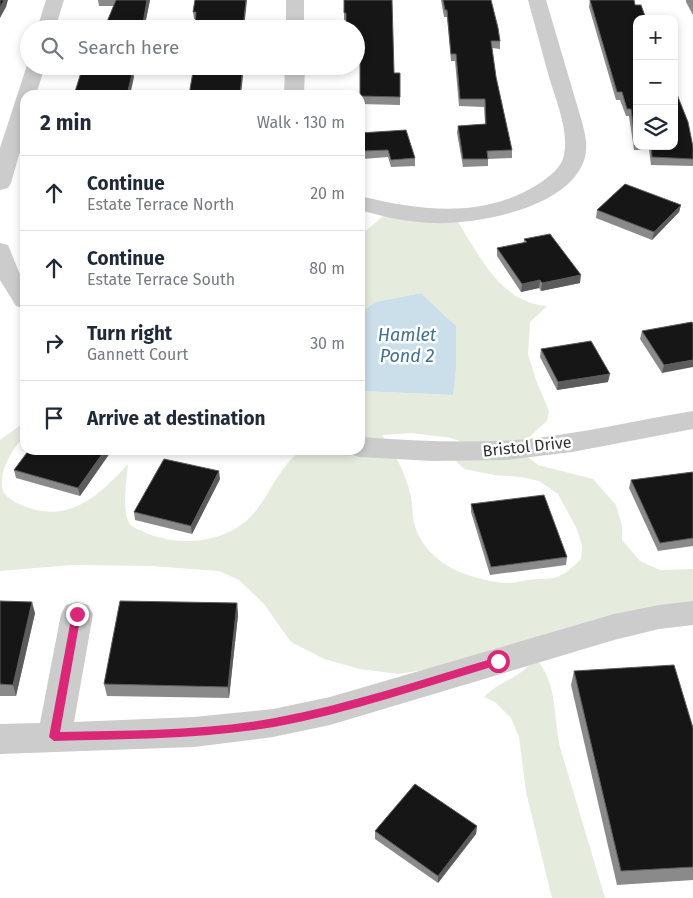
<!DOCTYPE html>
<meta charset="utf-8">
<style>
body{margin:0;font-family:"Fira Sans",sans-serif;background:#f2f2f3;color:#1f2937}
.controls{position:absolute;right:15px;top:15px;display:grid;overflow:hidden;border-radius:10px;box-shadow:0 2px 8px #0003}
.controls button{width:45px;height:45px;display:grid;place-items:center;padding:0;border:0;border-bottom:1px solid #e0e1e3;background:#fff;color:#1f2937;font:25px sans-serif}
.stop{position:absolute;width:15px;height:15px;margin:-11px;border:4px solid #db2777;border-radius:50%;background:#fff}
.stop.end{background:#db2777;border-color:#fff;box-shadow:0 1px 5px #0008}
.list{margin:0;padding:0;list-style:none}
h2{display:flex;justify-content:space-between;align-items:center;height:65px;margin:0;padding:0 20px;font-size:21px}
h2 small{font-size:16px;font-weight:400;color:#747a83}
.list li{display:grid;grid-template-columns:32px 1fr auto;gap:15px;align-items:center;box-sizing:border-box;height:75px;padding:0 20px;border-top:1px solid #e0e1e3}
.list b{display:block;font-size:19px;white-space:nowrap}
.list p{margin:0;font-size:16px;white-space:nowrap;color:#747a83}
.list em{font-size:16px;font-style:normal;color:#747a83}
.icon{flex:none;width:28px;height:28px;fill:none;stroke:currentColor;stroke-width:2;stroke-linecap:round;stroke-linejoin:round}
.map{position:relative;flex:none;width:693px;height:898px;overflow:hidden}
.search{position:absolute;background:#fff;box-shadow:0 2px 8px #0003;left:20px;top:20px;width:345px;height:55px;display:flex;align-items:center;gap:12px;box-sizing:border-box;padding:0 18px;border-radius:28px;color:#747a83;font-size:19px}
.panel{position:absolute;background:#fff;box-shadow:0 2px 8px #0003;left:20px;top:90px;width:345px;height:365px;border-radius:15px}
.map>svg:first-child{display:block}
.green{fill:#e5ecde;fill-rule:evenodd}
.water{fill:#cbdfea}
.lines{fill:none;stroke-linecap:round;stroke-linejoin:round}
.minor{fill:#ccc;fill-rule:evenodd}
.wall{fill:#8a8a8a}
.shaded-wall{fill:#5c5c5c}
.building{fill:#161616;stroke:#5c5c5c}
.route{fill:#db2777}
.labels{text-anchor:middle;stroke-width:5;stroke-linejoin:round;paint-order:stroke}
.street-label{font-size:16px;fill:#2f2f2f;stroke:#fff}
.water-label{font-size:18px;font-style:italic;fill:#40718e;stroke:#fff}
</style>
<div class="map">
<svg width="693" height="898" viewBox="0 0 693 898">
<rect width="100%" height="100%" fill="#fff"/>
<g class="green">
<path d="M 390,210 L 454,216 C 478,252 499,303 547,306 L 530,322 L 528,354 L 536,380 L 549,411 L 547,421 L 528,438 L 521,452 L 538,465 L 593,479 L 616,505 L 622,526 L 622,540 L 640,561 L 660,570 L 693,569 L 693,606 L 430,669 L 398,674 L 360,669 L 324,659 L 291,642 L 264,604 L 239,580 L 219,571 L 151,566 L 72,565 L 0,571 L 0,440 L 25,422 C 25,426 26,431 25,434 C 24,438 19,443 16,446 C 8,458 1,471 2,485 C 2,495 11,500 19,504 C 67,526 98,497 128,464 C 127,478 121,513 130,524 C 133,528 141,530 146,533 C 178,546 217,544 245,522 C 268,503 276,468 302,450 L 360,450 L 360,391 L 452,395 L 456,326 L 421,293 L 375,302 L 360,313 L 360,236 ZM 411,433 L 451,438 L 470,445 L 451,456 L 464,469 L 494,475 L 521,477 L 539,481 L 558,494 L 577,529 L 582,546 L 581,559 C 573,567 564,576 553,578 C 543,580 533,578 523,581 C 507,585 493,582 478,578 C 449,571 422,553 414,523 C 412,514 413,503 410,493 C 405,471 394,453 382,435 Z"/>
<path d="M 535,658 C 558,682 553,716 560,747 L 605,898 L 552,898 L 526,792 L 519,737 L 511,718 L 495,702 L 484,697 C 500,680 522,678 535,658 Z"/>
</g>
<path class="water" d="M 421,293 L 456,326 L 456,367 L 453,395 L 360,391 L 360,313 L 375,302 Z"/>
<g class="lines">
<g class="minor">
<path d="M 46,0 L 64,0 L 55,29 L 37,29 Z"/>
<rect x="286" y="0" width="18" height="29"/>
<path d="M 528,0 L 546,0 L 582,122 C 585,133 588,145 585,157 C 572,208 476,225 432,223 C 407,222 384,217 360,210 L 360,196 C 421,211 485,219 540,183 C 550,176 562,167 564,155 C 569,130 556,101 549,77 C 542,51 535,26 528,0 Z"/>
<path d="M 28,62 L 29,66 L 45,66 L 36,95 L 25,95 L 25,134 L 11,183 L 8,188 L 0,190 L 0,148 Z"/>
<path d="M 285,66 L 305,66 L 304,95 L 284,95 Z"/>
<path d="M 0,243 L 8,245 L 19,272 L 25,282 L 25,309 L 16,306 L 0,280 Z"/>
<path d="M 693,411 L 693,429 L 572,452 L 506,460 L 433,461 L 360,457 L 350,454 L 348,450 L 360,450 L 360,437 C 416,441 472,444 528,439 C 583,433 638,420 693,411 Z"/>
<path d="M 693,601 L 693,625 L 659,629 L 614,640 L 330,725 L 273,737 L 194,747 L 0,754 L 0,724 L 40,723 L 61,614 L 66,605 L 77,602 L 88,605 L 93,614 L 74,722 L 194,717 L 273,709 L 330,697 L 614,614 L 659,605 Z"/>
</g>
</g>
<g class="wall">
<path d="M 98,0 L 150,0 L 144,29 L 113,6 L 99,6 Z"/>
<path d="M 195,0 L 244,29 L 194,19 L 193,12 Z"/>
<path d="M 344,0 L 394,73 L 400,73 L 400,105 L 360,104 L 360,50 L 356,50 L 356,29 L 346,20 L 344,20 Z"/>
<path d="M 441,0 L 491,0 L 500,41 L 500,49 L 492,48 L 496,77 L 512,150 L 512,158 L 488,159 L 488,166 L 463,167 L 457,133 L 458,126 L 485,124 L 484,107 L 459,106 L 455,61 L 451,61 L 447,17 L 444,17 Z"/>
<path d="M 590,0 L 637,19 L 637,146 L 674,146 L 693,159 L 693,166 L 651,165 L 649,150 L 634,150 L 629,116 L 626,116 L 620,100 L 616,100 L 589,7 Z"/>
<path d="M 686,0 L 693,0 L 693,15 L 686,2 Z"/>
<path d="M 360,133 L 415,158 L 415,166 L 391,167 L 388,157 L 363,159 L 360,149 Z"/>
<path d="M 681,205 L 679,212 L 652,240 L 596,218 L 597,210 Z"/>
<path d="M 524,239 L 580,283 L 541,291 L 539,288 L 521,292 L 497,256 L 497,248 L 524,243 Z"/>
<path d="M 692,322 L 662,373 L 640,339 L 642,331 Z"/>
<path d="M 541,349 L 608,382 L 557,390 L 540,357 Z"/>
<path d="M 29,450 L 112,450 L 80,496 L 16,478 L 14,470 Z"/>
<path d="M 693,472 L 693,546 L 658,551 L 629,488 L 631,480 Z"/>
<path d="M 220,479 L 192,534 L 135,520 L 134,512 Z"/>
<path d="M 471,504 L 567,557 L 566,565 L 490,575 L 471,512 Z"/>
<path d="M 0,601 L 35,613 L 16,696 L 0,696 Z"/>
<path d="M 237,603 L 238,615 L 229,698 L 107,696 L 104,684 Z"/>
<path d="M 574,671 L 693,728 L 693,880 L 617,885 L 571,685 Z"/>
<path d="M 477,826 L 476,834 L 438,883 L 375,839 L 375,831 Z"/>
</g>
<g class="shaded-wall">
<path d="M 4,0 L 8,0 L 6,7 L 0,18 L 0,8 Z"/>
<path d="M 147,0 L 150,0 L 144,29 L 142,29 Z"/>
<path d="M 246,0 L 247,0 L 244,29 L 243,29 Z"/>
<path d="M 129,66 L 132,66 L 128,77 L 127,70 Z"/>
<path d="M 243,66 L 244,66 L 241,95 L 240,95 Z"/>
<path d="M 133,70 L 134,77 L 130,95 L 127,95 Z"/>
<path d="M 681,205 L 679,212 L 652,240 L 654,232 Z"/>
<path d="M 581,275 L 580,283 L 541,291 L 542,283 Z"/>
<path d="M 540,280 L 539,288 L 521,292 L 522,284 Z"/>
<path d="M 693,360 L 693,367 L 662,373 L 664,365 Z"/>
<path d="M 610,374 L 608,382 L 557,390 L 558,382 Z"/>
<path d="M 105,450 L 112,450 L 80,496 L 78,488 Z"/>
<path d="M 219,471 L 220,479 L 192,534 L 191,526 Z"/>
<path d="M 32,602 L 35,613 L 16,696 L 13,685 Z"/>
<path d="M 237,603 L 238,615 L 229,698 L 228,687 Z"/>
<path d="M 477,826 L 476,834 L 438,883 L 438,876 Z"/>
</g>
<g class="building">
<path d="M 0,0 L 4,0 L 0,8 Z"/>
<path d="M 116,0 L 147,0 L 142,29 L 104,29 Z"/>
<path d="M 195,0 L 246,0 L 243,29 L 195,29 L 196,12 L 193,12 Z"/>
<path d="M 344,0 L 392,0 L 394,73 L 400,73 L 400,97 L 360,96 L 360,43 L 356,43 L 356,29 L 346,29 L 346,13 L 344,13 Z"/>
<path d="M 443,0 L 491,0 L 498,28 L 500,41 L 491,41 L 496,77 L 512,150 L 487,151 L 488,159 L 463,159 L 458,126 L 486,124 L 485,99 L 460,99 L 456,54 L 451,54 L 447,10 L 445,10 Z"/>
<path d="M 590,0 L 634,0 L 635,5 L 641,5 L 646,19 L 637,19 L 637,142 L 635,142 L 631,109 L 627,109 L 622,92 L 617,92 Z"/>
<path d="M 83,66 L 129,66 L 127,70 L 133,70 L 127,95 L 74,95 Z"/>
<path d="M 194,66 L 243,66 L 240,95 L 189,95 Z"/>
<path d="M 674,87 L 688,122 L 693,147 L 693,159 L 652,157 L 651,146 L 674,146 Z"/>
<path d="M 406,130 L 415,158 L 391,160 L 388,150 L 363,151 L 360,141 L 360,133 Z"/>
<path d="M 625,184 L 681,205 L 654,232 L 597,210 Z"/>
<path d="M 550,234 L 581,275 L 542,283 L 540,280 L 522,284 L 497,248 L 527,242 L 524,239 Z"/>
<path d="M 692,322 L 693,324 L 693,360 L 664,365 L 642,331 Z"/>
<path d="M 591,341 L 610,374 L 558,382 L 541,349 Z"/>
<path d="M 29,450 L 105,450 L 78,488 L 14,470 Z"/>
<path d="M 164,459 L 219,471 L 191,526 L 134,512 Z"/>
<path d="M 693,472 L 693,538 L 660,543 L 631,480 Z"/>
<path d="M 544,495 L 567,557 L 491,567 L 471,504 Z"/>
<path d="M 0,601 L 32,602 L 13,685 L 0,684 Z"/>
<path d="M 120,601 L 237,603 L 228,687 L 104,684 Z"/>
<path d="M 674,665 L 693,728 L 693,867 L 621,871 L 574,671 Z"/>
<path d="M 415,784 L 477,826 L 438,876 L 375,831 Z"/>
</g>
<path class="route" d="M 77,610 L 81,614 L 60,732 C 131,730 204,731 275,718 C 350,704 424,679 498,657 L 502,661 L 498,665 C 424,687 350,713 274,727 C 202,739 127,739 54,741 L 49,737 L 72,614 Z"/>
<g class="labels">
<g class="street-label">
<text transform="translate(527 446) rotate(-6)" y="6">Bristol Drive</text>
</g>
<g class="water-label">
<text x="407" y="341">Hamlet<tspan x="407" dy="21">Pond 2</tspan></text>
</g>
</g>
</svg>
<div class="controls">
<button>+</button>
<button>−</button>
<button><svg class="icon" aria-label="layers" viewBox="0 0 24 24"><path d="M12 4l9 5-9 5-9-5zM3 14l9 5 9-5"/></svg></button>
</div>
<div class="stop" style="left:498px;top:661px"></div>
<div class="stop end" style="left:77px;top:614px"></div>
<div class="search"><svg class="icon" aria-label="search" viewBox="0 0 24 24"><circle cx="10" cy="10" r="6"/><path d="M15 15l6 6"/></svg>Search here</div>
<section class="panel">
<h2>2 min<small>Walk · 130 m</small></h2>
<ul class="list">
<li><svg class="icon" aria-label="ahead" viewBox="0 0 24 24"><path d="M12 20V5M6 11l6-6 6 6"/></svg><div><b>Continue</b><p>Estate Terrace North</p></div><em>20 m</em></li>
<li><svg class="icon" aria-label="ahead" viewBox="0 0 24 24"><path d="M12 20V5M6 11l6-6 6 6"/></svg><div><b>Continue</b><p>Estate Terrace South</p></div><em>80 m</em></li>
<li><svg class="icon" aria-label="right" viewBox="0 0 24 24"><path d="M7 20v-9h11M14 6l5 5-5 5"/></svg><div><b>Turn right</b><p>Gannett Court</p></div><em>30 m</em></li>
<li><svg class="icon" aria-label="arrive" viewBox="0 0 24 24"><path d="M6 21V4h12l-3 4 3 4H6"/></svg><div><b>Arrive at destination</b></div></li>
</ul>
</section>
</div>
